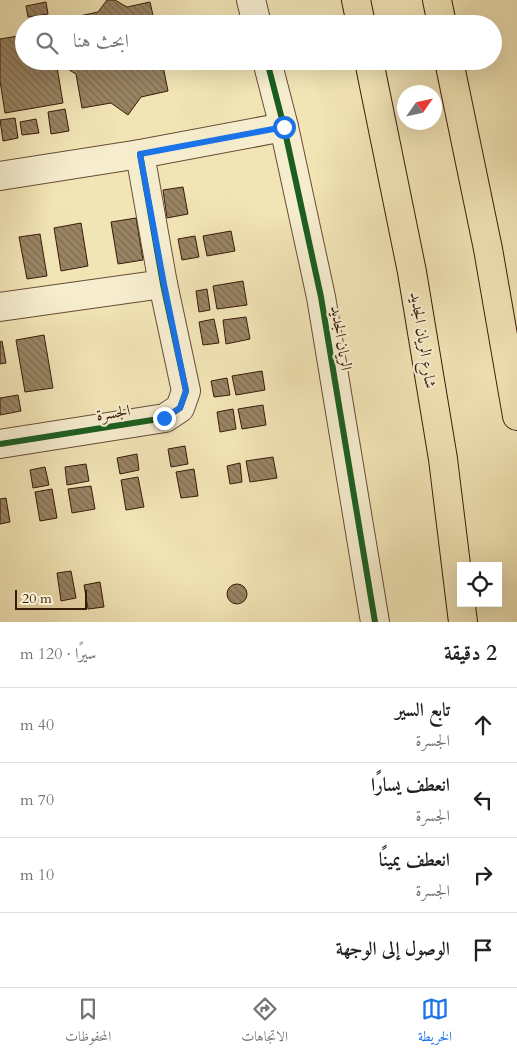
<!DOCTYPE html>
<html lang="ar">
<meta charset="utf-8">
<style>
body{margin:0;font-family:Cardo,Amiri,serif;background:#f2f2f2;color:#202124;direction:rtl}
.controls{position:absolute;right:15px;bottom:15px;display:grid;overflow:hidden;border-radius:0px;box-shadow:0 5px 20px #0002}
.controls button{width:45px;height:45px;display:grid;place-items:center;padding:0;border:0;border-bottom:1px solid #e0e0e0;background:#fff;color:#202124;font:25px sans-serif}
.compass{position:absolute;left:397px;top:85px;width:45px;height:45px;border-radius:50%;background:#fff;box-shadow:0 5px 20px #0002;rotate:56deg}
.scale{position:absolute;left:15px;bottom:12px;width:72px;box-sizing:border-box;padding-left:5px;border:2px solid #391b0b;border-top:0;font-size:14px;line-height:18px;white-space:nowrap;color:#391b0b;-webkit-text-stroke:4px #f6edcf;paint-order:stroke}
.stop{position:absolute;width:15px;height:15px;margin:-11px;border:4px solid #1a73e8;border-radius:50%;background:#fff}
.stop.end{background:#1a73e8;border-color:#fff;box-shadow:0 1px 5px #0008}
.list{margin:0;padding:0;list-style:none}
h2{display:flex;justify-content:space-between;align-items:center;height:65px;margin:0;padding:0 20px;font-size:21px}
h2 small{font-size:16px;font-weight:400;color:#757577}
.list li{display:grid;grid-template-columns:32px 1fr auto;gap:15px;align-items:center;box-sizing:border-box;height:75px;padding:0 20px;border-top:1px solid #e0e0e0}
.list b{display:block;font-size:19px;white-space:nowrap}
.list p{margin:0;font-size:16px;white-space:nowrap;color:#757577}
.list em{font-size:16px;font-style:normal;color:#757577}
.icon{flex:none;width:28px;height:28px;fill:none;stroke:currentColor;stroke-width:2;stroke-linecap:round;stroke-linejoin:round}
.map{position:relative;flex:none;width:517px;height:622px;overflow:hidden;direction:ltr}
.search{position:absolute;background:#fff;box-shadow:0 5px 20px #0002;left:15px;right:15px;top:15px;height:55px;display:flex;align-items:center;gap:12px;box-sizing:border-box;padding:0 18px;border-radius:28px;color:#757577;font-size:19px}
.sheet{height:365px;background:#fff}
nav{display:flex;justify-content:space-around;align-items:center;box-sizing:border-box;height:70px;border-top:1px solid #e0e0e0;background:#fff;font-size:14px;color:#757577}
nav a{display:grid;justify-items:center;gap:2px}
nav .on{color:#1a73e8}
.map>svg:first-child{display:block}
.building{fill:url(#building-back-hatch);stroke:#391b0b}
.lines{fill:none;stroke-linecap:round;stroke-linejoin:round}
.minor-casing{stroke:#674d36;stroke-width:30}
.highway-casing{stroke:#391b0b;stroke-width:30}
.minor{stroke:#f6edcf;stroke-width:28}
.highway{stroke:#f1e4b5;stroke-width:28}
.cycleway-casing{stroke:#f6edcf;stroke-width:9}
.cycleway{stroke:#1b5e20;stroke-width:6}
.route{stroke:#1a73e8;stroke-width:6}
.labels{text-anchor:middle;stroke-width:4.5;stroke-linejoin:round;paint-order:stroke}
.street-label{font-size:16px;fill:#391b0b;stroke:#f6edcf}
</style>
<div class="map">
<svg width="517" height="622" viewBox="0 0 517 622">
<defs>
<pattern id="building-back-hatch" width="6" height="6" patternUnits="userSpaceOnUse" patternTransform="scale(1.25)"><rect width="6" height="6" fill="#998463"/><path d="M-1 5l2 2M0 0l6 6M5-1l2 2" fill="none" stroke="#7e6b50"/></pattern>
</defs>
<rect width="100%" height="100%" fill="#f1e4b5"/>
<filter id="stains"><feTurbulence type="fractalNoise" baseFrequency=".004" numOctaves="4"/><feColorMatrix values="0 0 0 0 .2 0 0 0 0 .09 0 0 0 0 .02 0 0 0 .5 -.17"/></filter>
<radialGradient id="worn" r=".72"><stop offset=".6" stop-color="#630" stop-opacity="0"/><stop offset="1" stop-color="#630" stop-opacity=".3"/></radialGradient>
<g class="building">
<path d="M 107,0 L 115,0 L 127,7 L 150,2 L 155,24 L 66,24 L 65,19 L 98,12 Z"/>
<path d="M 46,2 L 48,14 L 28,17 L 26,6 Z"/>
<path d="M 24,35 L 24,61 L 56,61 L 63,103 L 5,113 L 0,81 L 0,39 Z"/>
<path d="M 64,61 L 162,61 L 168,91 L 141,97 L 128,115 L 111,103 L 82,108 L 76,74 L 61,65 Z"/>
<path d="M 65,109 L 69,131 L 51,134 L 48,112 Z"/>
<path d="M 15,118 L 18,138 L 3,141 L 0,120 Z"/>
<path d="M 36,119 L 39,133 L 22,135 L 20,122 Z"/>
<path d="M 183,187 L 188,214 L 167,218 L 163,190 Z"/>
<path d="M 136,218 L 143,260 L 118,264 L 111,222 Z"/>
<path d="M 81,223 L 88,266 L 61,271 L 54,228 Z"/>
<path d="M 231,231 L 235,251 L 207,256 L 203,236 Z"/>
<path d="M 40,234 L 47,276 L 27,279 L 19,237 Z"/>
<path d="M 195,236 L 199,257 L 182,260 L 178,239 Z"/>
<path d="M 243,281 L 247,305 L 217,309 L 213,286 Z"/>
<path d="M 207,289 L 210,310 L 199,312 L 196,291 Z"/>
<path d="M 246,317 L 250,339 L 226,344 L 223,320 Z"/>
<path d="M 214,319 L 219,343 L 203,345 L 199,322 Z"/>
<path d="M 44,335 L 53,388 L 25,392 L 16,340 Z"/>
<path d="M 2,341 L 6,363 L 0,364 L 0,342 Z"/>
<path d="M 262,371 L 265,390 L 236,395 L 232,376 Z"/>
<path d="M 227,378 L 230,395 L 214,397 L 211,381 Z"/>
<path d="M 18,395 L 21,411 L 0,415 L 0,398 Z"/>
<path d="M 263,405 L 266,425 L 242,429 L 238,409 Z"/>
<path d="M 233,409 L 236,429 L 220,432 L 217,412 Z"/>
<path d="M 185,446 L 188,464 L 171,467 L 168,449 Z"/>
<path d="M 137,454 L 139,470 L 120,474 L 117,458 Z"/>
<path d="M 273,457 L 277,478 L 250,482 L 246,461 Z"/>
<path d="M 240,463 L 242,482 L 230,484 L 227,466 Z"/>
<path d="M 86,464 L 89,481 L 67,485 L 65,467 Z"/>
<path d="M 45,467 L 49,485 L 33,488 L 30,470 Z"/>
<path d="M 194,469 L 198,496 L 181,498 L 176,472 Z"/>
<path d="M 138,477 L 144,507 L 126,510 L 121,480 Z"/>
<path d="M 91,486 L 95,509 L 72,513 L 68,489 Z"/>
<path d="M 52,489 L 57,518 L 40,521 L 35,492 Z"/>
<path d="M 6,498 L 10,522 L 0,524 L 0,499 Z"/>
<path d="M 71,571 L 76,598 L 61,601 L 57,573 Z"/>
<path d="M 100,582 L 104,607 L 88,609 L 84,585 Z"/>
<circle cx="237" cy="594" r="10"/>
</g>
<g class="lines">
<defs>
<g id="minor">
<path d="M 251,0 L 257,24"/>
<path d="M 267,61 L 284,127 L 321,297 L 375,622"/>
<path d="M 0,176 L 140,154 L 284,127"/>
<path d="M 0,307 L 163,284"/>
<path d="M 0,444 L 165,418 L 180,408 L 186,391 L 163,284 L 140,154"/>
</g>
<g id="highway">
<path d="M 356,0 L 361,24"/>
<path d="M 437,0 L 442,24"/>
<path d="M 369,61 L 412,272 L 443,459 L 463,622"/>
<path d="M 449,61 L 488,249 L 517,416"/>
</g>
</defs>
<use href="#minor" class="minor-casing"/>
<use href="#highway" class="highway-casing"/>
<use href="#minor" class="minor"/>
<use href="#highway" class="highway"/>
<defs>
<g id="cycleway">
<path d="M 267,61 L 284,127 L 321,297 L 375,622"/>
<path d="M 0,444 L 165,418 L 180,408 L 186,391 L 163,284 L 140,154"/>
</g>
</defs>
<use href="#cycleway" class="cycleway-casing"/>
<use href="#cycleway" class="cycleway"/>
</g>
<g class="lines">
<path class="route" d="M 164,418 L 180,408 L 186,391 L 164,284 L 140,154 L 284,127"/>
</g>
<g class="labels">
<g class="street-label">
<text transform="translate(342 338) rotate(81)" y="6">الريان الجديد</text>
<text transform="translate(424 340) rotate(81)" y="6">شارع الريان الجديد</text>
<text transform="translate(113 412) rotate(-9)" y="6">الجسرة</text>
</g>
</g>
<rect width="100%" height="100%" filter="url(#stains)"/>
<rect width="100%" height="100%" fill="url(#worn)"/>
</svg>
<div class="controls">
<button><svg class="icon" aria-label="locate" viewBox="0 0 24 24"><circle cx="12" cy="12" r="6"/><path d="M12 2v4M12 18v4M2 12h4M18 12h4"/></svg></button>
</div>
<svg class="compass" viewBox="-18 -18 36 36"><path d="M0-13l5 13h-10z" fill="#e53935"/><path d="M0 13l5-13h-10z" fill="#757577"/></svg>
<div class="scale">20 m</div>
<div class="stop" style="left:284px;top:127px"></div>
<div class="stop end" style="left:164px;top:418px"></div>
<div class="search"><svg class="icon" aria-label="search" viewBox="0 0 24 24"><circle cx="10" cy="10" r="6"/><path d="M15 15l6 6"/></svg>ابحث هنا</div>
</div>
<section class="sheet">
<h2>2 دقيقة<small>سيرًا · 120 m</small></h2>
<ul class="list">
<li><svg class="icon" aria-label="ahead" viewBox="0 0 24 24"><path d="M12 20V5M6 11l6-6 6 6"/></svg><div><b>تابع السير</b><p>الجسرة</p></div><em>40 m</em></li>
<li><svg class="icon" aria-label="left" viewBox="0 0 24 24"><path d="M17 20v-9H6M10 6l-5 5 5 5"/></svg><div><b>انعطف يسارًا</b><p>الجسرة</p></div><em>70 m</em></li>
<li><svg class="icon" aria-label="right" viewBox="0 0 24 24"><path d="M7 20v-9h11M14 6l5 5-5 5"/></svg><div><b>انعطف يمينًا</b><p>الجسرة</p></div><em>10 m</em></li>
<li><svg class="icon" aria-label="arrive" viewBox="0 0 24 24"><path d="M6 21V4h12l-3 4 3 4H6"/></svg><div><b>الوصول إلى الوجهة</b></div></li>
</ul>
</section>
<nav>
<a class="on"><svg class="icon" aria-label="map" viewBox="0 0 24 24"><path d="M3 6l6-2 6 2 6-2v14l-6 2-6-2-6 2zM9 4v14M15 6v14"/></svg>الخريطة</a>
<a><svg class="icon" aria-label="directions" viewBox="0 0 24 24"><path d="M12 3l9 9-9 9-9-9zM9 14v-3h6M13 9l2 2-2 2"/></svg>الاتجاهات</a>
<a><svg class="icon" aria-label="saved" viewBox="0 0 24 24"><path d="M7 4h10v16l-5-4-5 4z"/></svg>المحفوظات</a>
</nav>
